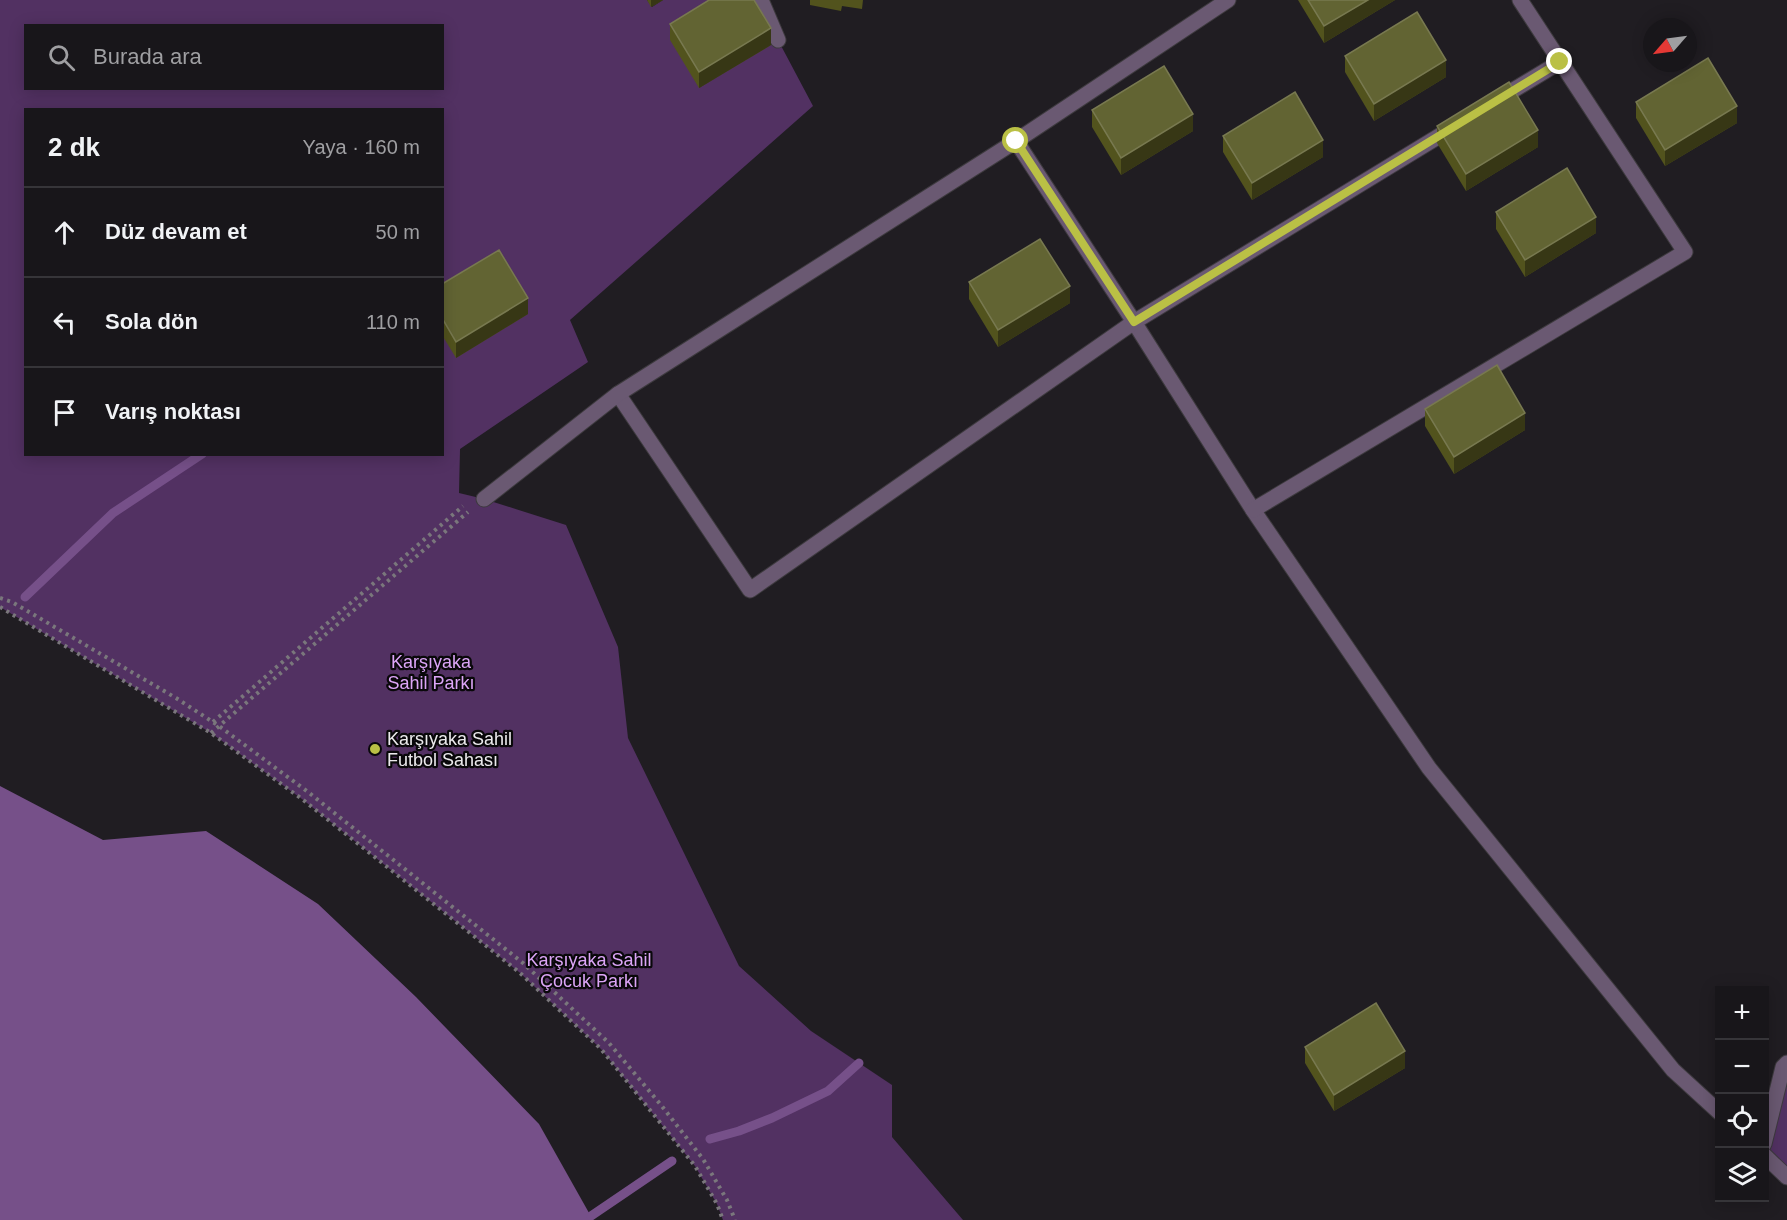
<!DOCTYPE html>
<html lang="tr">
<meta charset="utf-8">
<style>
body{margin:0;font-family:Arial,sans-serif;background:#211f23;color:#f1f3f6}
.controls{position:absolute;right:18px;bottom:18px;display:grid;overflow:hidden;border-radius:0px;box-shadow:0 3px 15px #0003}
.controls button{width:54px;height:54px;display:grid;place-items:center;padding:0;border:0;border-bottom:2px solid #363539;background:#18161a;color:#f1f3f6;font:30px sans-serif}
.compass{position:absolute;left:1643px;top:18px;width:54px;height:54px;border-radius:50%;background:#18161a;box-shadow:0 3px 15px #0003;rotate:242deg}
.stop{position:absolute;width:18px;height:18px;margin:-14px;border:4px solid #bac045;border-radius:50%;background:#fff}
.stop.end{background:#bac045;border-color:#fff;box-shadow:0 2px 6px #0008}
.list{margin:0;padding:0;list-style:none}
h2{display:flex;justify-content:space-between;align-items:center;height:78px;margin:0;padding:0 24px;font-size:26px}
h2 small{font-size:20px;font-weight:400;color:#9f9fa2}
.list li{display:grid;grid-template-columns:39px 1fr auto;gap:18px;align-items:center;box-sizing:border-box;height:90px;padding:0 24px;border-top:2px solid #363539}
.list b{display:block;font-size:22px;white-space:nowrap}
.list em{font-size:20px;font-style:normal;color:#9f9fa2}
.icon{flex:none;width:33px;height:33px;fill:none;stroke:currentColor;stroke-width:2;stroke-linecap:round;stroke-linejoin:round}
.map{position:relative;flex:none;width:1787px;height:1220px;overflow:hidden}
.search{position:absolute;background:#18161a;box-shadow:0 3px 15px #0003;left:24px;top:24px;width:420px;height:66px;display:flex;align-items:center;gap:15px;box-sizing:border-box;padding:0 21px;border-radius:0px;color:#9f9fa2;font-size:22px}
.panel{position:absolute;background:#18161a;box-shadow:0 3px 15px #0003;left:24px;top:108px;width:420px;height:348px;border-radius:0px}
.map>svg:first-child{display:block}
.green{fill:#523162;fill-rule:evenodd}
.water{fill:#765089}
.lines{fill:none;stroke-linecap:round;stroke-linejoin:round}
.stream{stroke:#765089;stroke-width:9}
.minor-casing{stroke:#3d3a3e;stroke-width:17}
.path{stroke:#7a777c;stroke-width:4;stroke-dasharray:3 4.5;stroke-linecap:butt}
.minor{stroke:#6a5972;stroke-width:15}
.wall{fill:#52531d}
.shaded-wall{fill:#373715}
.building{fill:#626433;stroke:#787950;stroke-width:1.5}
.route{stroke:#bac045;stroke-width:8}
.poi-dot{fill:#bac045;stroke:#09080a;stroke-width:2}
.labels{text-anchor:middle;stroke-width:4.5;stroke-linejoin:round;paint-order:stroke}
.park-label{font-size:18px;fill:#dca5f7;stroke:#09080a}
.poi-label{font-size:18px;fill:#eceaed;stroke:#09080a;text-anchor:start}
</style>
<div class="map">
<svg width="1787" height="1220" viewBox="0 0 1787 1220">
<rect width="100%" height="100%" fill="#201d22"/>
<g class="green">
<path d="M 0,0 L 647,0 L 652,7 L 663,0 L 736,0 L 699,88 L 778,40 L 813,106 L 570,320 L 588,362 L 460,449 L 459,493 L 484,499 L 566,525 L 618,647 L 628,738 L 739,966 L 811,1031 L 892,1085 L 892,1137 L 963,1220 L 723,1220 L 717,1204 L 695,1166 L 601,1049 L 519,972 L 302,799 L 211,733 L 0,607 ZM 26,26 L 442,26 L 442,88 L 26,88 ZM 26,110 L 442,110 L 442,454 L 26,454 Z"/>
<path d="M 1787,1063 L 1787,1177 L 1765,1144 Z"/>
</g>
<path class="water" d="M 0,786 L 103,840 L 206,831 L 318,904 L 416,997 L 539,1124 L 593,1220 L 0,1220 Z"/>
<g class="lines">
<g class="stream">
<path d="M 25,597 L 113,513 L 202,454"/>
<path d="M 710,1139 L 739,1131 L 772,1118 L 828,1091 L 859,1063"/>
<path d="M 591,1216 L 672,1161"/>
</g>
<defs>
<g id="minor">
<path d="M 761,0 L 778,40"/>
<path d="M 1497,100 L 1560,62"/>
<path d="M 1016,141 L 1134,322 L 1253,510 L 1429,768 L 1673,1070 L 1720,1113"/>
<path d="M 618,394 L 750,590 L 1134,322 L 1454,127"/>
<path d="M 484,499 L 618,394 L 1016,141 L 1228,0"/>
<path d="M 1253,510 L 1685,252 L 1520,0"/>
<path d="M 1764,1144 L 1783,1067 L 1787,1063"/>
<path d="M 1764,1155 L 1787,1177"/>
</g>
</defs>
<use href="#minor" class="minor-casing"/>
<g class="path">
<path d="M 0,598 L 12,602 L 176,698 L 219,726 L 308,792 L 523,963 L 609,1043 L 661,1105 L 703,1159 L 727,1200 L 735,1220"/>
<path d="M 0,607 L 211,733 L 302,799 L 519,972 L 601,1049 L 695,1166 L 717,1204 L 723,1220"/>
<path d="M 213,722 L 463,506"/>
<path d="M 211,733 L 468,512"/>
</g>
<use href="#minor" class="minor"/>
</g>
<g class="wall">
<path d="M 647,0 L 663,0 L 651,7 Z"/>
<path d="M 810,0 L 863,0 L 862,9 L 842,6 L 841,11 L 810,5 Z"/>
<path d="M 1298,0 L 1395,0 L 1324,43 Z"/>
<path d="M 670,24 L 771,45 L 699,88 L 670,40 Z"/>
<path d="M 1345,56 L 1446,77 L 1374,121 L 1345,72 Z"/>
<path d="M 1636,102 L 1737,123 L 1665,166 L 1636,118 Z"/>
<path d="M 1092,110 L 1193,131 L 1121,175 L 1092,127 Z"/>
<path d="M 1437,126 L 1538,147 L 1466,191 L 1437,143 Z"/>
<path d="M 1223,136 L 1323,157 L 1252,200 L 1223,152 Z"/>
<path d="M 1496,212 L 1596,233 L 1525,277 L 1496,229 Z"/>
<path d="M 969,282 L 1070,303 L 998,347 L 969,299 Z"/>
<path d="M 442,284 L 528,314 L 456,358 L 442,335 Z"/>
<path d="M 1425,409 L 1525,430 L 1454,474 L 1425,426 Z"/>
<path d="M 1305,1047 L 1405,1068 L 1334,1111 L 1305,1063 Z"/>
</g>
<g class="shaded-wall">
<path d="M 651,0 L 663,0 L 651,7 Z"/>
<path d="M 1368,0 L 1395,0 L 1324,43 L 1324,26 Z"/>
<path d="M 771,28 L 771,45 L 699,88 L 699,72 Z"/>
<path d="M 1446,60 L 1446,77 L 1374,121 L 1374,104 Z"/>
<path d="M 1737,106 L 1737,123 L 1665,166 L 1665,150 Z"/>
<path d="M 1193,114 L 1193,131 L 1121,175 L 1121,158 Z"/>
<path d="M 1538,130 L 1538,147 L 1466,191 L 1466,174 Z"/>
<path d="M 1323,140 L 1323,157 L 1252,200 L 1252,183 Z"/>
<path d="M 1596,217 L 1596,233 L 1525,277 L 1525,260 Z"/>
<path d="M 1070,286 L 1070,303 L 998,347 L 998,330 Z"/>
<path d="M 528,298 L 528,314 L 456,358 L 456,342 Z"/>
<path d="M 1525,413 L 1525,430 L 1454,474 L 1454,457 Z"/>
<path d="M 1405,1051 L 1405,1068 L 1334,1111 L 1334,1095 Z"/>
</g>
<g class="building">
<path d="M 709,0 L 754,0 L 771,28 L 699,72 L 670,24 Z"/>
<path d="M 1308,0 L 1368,0 L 1324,26 Z"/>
<path d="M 1417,12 L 1446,60 L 1374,104 L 1345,56 Z"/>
<path d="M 1708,58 L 1737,106 L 1665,150 L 1636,102 Z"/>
<path d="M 1164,66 L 1193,114 L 1121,158 L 1092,110 Z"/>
<path d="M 1509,82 L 1538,130 L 1466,174 L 1437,126 Z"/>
<path d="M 1295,92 L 1323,140 L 1252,183 L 1223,136 Z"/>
<path d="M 1567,168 L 1596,217 L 1525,260 L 1496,212 Z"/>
<path d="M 1040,239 L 1070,286 L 998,330 L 969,282 Z"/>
<path d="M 499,250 L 528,298 L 456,342 L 442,318 L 442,284 Z"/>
<path d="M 1497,365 L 1525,413 L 1454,457 L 1425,409 Z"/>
<path d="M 1376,1003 L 1405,1051 L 1334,1095 L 1305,1047 Z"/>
</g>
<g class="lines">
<path class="route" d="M 1016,141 L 1134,322 L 1560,62"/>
</g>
<circle class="poi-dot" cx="375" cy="749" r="6"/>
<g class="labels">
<g class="park-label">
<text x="431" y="668">Karşıyaka<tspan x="431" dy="21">Sahil Parkı</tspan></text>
<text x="589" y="966">Karşıyaka Sahil<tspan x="589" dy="21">Çocuk Parkı</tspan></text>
</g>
<g class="poi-label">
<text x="387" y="745">Karşıyaka Sahil<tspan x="387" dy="21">Futbol Sahası</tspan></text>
</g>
</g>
</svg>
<div class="controls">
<button>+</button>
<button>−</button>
<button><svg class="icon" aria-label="locate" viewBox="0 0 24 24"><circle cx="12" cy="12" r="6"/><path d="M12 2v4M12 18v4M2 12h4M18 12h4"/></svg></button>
<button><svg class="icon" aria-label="layers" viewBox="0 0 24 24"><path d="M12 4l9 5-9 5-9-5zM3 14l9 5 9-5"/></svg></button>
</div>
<svg class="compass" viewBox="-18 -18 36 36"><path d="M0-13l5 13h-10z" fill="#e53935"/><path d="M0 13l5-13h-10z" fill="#9f9fa2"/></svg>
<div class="stop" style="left:1016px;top:141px"></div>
<div class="stop end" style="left:1560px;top:62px"></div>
<div class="search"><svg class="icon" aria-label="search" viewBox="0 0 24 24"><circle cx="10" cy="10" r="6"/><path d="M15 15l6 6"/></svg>Burada ara</div>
<section class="panel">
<h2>2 dk<small>Yaya · 160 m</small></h2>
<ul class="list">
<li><svg class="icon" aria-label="ahead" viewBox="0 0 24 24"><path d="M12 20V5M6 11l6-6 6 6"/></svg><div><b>Düz devam et</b></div><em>50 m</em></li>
<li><svg class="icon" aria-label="left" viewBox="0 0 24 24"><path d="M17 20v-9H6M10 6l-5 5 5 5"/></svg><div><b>Sola dön</b></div><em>110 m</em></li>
<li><svg class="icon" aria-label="arrive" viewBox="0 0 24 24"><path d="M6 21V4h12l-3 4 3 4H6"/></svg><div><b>Varış noktası</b></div></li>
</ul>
</section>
</div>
